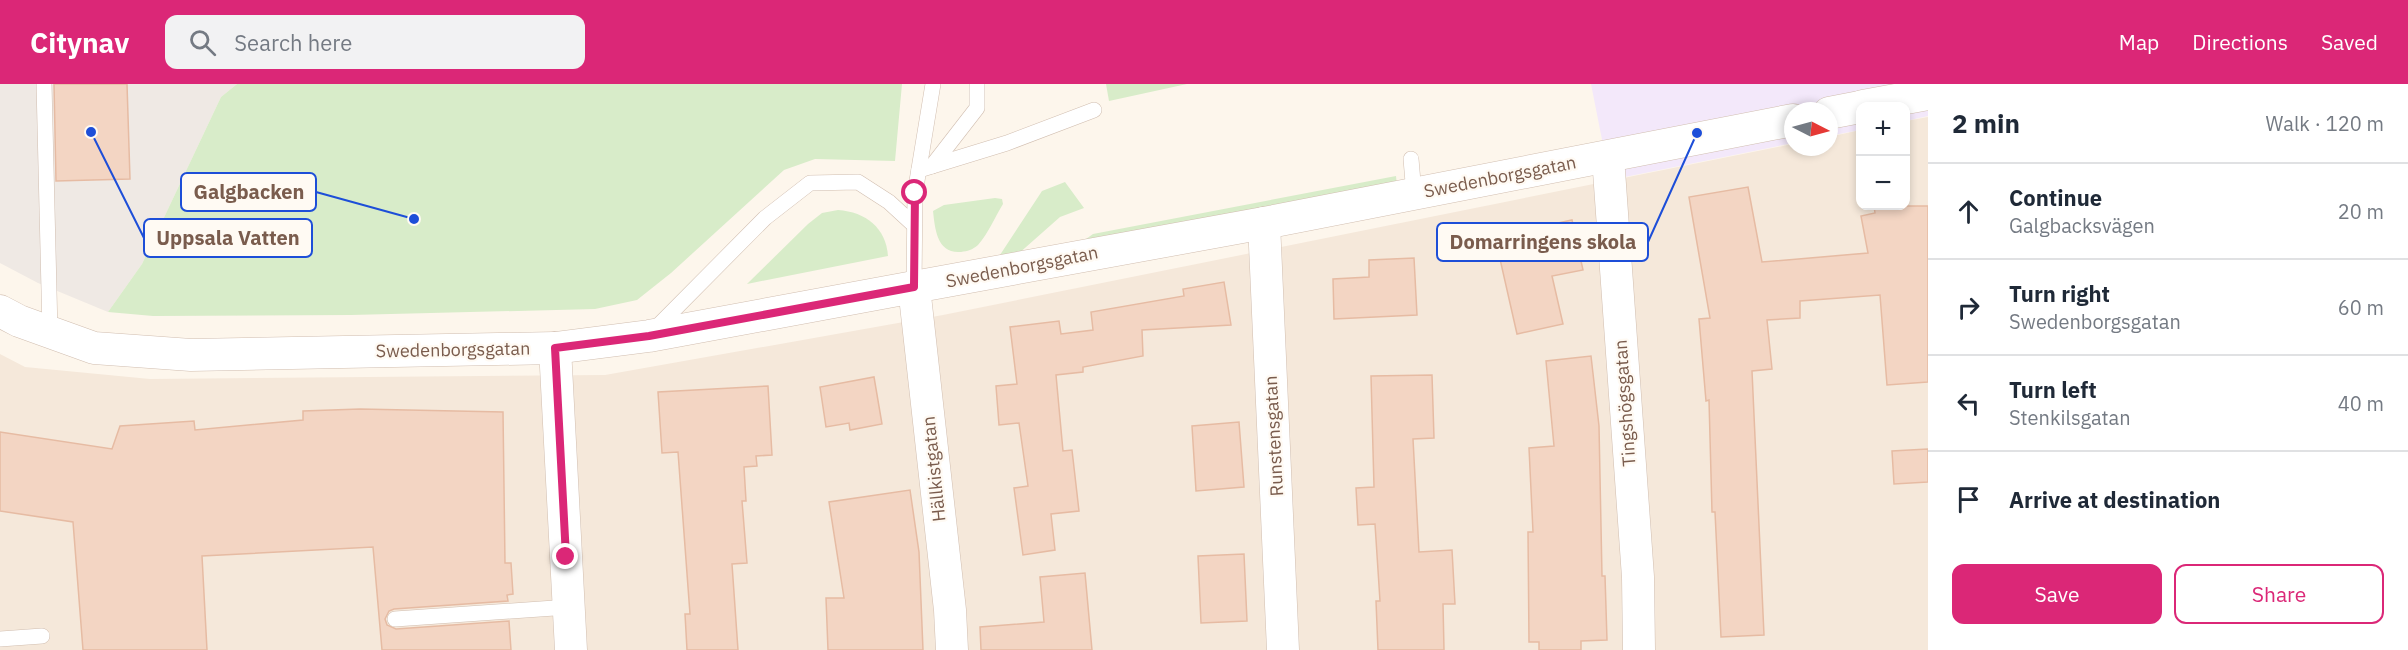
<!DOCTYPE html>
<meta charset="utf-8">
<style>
body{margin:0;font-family:"IBM Plex Sans",sans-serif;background:#f2f2f3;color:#1f2937}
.controls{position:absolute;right:18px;top:18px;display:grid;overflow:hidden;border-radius:12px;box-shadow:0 3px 9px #0003}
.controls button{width:54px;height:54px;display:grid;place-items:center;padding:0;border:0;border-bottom:2px solid #e0e1e3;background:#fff;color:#1f2937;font:30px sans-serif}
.compass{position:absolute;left:1784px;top:18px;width:54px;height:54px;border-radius:50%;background:#fff;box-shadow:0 3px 9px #0003;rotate:96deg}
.stop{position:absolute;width:18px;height:18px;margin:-14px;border:4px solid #db2777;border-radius:50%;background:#fff}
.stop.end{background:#db2777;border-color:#fff;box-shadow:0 2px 6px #0008}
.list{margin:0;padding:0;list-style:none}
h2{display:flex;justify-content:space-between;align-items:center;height:78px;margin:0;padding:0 24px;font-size:26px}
h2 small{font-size:20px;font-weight:400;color:#747a83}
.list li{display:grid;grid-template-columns:39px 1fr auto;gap:18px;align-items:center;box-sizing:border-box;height:96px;padding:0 24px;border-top:2px solid #e0e1e3}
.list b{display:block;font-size:22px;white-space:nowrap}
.list p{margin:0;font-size:20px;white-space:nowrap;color:#747a83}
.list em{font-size:20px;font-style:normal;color:#747a83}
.actions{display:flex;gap:12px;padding:18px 24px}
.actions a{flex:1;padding:14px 0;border:2px solid #db2777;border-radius:12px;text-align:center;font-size:21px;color:#db2777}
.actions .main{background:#db2777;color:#fff}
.icon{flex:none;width:33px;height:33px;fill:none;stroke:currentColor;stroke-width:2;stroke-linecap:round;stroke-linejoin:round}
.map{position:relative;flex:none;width:1928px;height:566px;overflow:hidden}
header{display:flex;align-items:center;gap:36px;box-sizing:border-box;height:84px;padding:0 30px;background:#db2777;color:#fff}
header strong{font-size:28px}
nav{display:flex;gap:33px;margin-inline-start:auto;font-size:21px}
.search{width:420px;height:54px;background:#f2f2f3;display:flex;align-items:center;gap:15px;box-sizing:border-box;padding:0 21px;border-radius:12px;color:#747a83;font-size:22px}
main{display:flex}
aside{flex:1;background:#fff}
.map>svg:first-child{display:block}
.residential{fill:#f5e8da}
.industrial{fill:#efe9e4}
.education{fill:#f3e8fa}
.green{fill:#d8ecc9}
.building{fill:#f3d5c3;stroke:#e6bba3;stroke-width:1.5}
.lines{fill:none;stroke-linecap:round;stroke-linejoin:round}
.lane-casing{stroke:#d1beb0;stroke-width:16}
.street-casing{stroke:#d1beb0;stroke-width:33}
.lane{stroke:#fff;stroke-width:15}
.street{stroke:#fff;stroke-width:32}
.route{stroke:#db2777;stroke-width:8}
.labels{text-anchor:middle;stroke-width:4.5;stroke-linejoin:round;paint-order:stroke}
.street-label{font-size:18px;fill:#7a5c4d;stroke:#fffaf3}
.leader{fill:none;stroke:#1d4ed8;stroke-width:2}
.callout-dot{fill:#1d4ed8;stroke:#fffaf3;stroke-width:2}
.callout{fill:#fffaf3;stroke:#1d4ed8;stroke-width:2}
.callout-label{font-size:20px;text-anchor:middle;font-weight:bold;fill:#7a5c4d}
</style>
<header>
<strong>Citynav</strong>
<div class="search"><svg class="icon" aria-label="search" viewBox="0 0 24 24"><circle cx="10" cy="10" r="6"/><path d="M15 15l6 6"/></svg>Search here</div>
<nav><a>Map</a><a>Directions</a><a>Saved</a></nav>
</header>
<main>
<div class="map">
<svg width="1928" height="566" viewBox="0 0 1928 566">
<rect width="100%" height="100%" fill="#fdf6ec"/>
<path class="residential" d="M 1928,33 L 1928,566 L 0,566 L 0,270 L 25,283 L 150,295 L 605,291 L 943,231 L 1793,60 L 1793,63 L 1829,63 L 1829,53 L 1860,46 L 1860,122 L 1906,122 L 1906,37 Z"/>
<path class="industrial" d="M 0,0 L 237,0 L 221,13 L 142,180 L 108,228 L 38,199 L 0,179 Z"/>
<path class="education" d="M 1591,0 L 1928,0 L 1928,32 L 1906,37 L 1906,22 L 1860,22 L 1860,46 L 1829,52 L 1829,27 L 1793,27 L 1793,59 L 1610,96 Z"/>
<g class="green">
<path d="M 237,0 L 902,0 L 895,77 L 815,75 L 784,86 L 671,189 L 637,216 L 595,225 L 351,231 L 153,232 L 108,228 L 142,180 L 221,13 Z"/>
<path d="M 1106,0 L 1187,0 L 1109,17 Z"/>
<path d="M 1396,92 L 1397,102 L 1087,161 L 1086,155 L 1093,150 Z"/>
<path d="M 1065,98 L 1084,124 L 1060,133 L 1017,171 L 998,174 L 1042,107 Z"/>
<path d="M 995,114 L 1002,115 L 1003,120 C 995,133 988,150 978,161 C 972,166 968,167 961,168 C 937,170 935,145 933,127 L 944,121 Z"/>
<path d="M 838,126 C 866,128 886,144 888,172 L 747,200 L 808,140 L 822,129 Z"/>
</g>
<g class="building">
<path d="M 54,0 L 127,0 L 130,95 L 56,97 Z"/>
<path d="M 1748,103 L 1762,178 L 1868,169 L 1861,132 L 1875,129 L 1874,122 L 1928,122 L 1928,298 L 1887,301 L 1880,211 L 1800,217 L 1800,234 L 1767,236 L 1772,285 L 1752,287 L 1764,551 L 1721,553 L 1715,428 L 1712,428 L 1709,316 L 1706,317 L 1699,235 L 1710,234 L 1689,113 Z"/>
<path d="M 1572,136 L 1583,186 L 1552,192 L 1563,240 L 1517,250 L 1495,153 Z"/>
<path d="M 1414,174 L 1417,231 L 1334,235 L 1333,195 L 1369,193 L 1369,176 Z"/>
<path d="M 1224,198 L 1231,241 L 1142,246 L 1143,272 L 1083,283 L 1083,288 L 1056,291 L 1063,367 L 1072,366 L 1079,427 L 1051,430 L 1055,466 L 1023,471 L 1014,404 L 1028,402 L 1019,339 L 999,341 L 996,302 L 1017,300 L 1010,243 L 1059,237 L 1061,250 L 1093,246 L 1091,228 L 1184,212 L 1183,205 Z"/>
<path d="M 1591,272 L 1599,342 L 1602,492 L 1605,492 L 1607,556 L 1581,557 L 1581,566 L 1539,566 L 1539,558 L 1529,558 L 1528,448 L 1533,448 L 1529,364 L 1554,362 L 1546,277 Z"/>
<path d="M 1432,291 L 1434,354 L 1413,355 L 1419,468 L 1452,466 L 1455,520 L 1443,520 L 1444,566 L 1378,566 L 1376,517 L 1380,517 L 1375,440 L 1358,441 L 1356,404 L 1374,403 L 1371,292 Z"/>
<path d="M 874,293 L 882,340 L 850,346 L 849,339 L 826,343 L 820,303 Z"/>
<path d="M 768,302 L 772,371 L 756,372 L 757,382 L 744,383 L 746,417 L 742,417 L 747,479 L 732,480 L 738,566 L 687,566 L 685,530 L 690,530 L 678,368 L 662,369 L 658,308 Z"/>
<path d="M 360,325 L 503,328 L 505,479 L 511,479 L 513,510 L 507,511 L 508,517 L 394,525 L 389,527 L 385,535 L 387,541 L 396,545 L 509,537 L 511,566 L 382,566 L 373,463 L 202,472 L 207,566 L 83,566 L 73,438 L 0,427 L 0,348 L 112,365 L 120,342 L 194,337 L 195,346 L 303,336 L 303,327 Z"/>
<path d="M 1239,338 L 1244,403 L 1196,407 L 1192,342 Z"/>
<path d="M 1928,365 L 1928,398 L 1894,400 L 1892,367 Z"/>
<path d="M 910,406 L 919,468 L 923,566 L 828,566 L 826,514 L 844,514 L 829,418 Z"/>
<path d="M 1244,470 L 1247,537 L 1201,539 L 1198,472 Z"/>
<path d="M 1085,489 L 1092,566 L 981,566 L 980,543 L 1044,538 L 1040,493 Z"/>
</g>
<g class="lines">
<defs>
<g id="lane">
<path d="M 44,0 L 50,248"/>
<path d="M 1411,75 L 1414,110"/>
<path d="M 932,82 L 977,24 L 977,0"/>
<path d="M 919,86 L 1007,59 L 1094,26"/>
<path d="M 914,203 L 915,109 L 933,0"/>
<path d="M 653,247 L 765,134 L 810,99 L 858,98 L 889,118 L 914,141"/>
<path d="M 395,535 L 569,523"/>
<path d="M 0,555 L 42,552"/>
</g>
<g id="street">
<path d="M 1863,22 L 1928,10"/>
<path d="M 1829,29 L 1860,23"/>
<path d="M 1608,73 L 1638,493 L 1639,566"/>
<path d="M 1264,139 L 1283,566"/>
<path d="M 914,203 L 950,526 L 952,566"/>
<path d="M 0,227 L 19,237 L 94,264 L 191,271 L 555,264 L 649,252 L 914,203 L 1264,139 L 1793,36"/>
<path d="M 555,264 L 571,566"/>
</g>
</defs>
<use href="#lane" class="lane-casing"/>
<use href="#street" class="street-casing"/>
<use href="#lane" class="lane"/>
<use href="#street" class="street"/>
</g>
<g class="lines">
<path class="route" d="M 566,473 L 555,264 L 649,252 L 914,203 L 915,109"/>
</g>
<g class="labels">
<g class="street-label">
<text transform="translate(1500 93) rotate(-11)" y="6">Swedenborgsgatan</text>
<text transform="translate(1022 183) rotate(-11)" y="6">Swedenborgsgatan</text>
<text transform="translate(453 266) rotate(-1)" y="6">Swedenborgsgatan</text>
<text transform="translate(1625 319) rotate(-94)" y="6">Tingshögsgatan</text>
<text transform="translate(1274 352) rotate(-93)" y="6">Runstensgatan</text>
<text transform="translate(934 385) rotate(-96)" y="6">Hällkistgatan</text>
</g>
</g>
<path class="leader" d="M414 135L316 108M91 48L144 154M1697 49L1648 158"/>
<g class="callout-dot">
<circle cx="414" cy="135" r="6"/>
<circle cx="91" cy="48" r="6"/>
<circle cx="1697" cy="49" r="6"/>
</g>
<g class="callout">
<rect x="181" y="89" width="135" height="38" rx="6"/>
<rect x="144" y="135" width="168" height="38" rx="6"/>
<rect x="1437" y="139" width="211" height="38" rx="6"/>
</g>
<g class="callout-label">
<text x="249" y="115">Galgbacken</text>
<text x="228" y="161">Uppsala Vatten</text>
<text x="1543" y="165">Domarringens skola</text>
</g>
</svg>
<div class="controls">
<button>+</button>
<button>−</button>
</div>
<svg class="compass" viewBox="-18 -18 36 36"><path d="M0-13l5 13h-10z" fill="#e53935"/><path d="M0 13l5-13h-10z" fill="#747a83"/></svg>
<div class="stop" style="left:915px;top:109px"></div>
<div class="stop end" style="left:566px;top:473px"></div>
</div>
<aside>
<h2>2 min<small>Walk · 120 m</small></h2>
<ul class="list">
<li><svg class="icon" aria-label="ahead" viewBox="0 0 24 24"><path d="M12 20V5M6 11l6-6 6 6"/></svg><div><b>Continue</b><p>Galgbacksvägen</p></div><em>20 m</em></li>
<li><svg class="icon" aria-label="right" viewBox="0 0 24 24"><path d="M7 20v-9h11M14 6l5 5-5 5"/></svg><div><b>Turn right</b><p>Swedenborgsgatan</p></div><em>60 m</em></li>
<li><svg class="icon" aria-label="left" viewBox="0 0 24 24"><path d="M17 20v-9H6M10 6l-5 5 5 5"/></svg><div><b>Turn left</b><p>Stenkilsgatan</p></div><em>40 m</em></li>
<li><svg class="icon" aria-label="arrive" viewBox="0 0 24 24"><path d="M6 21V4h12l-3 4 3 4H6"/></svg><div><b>Arrive at destination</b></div></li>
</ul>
<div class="actions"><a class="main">Save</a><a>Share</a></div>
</aside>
</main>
